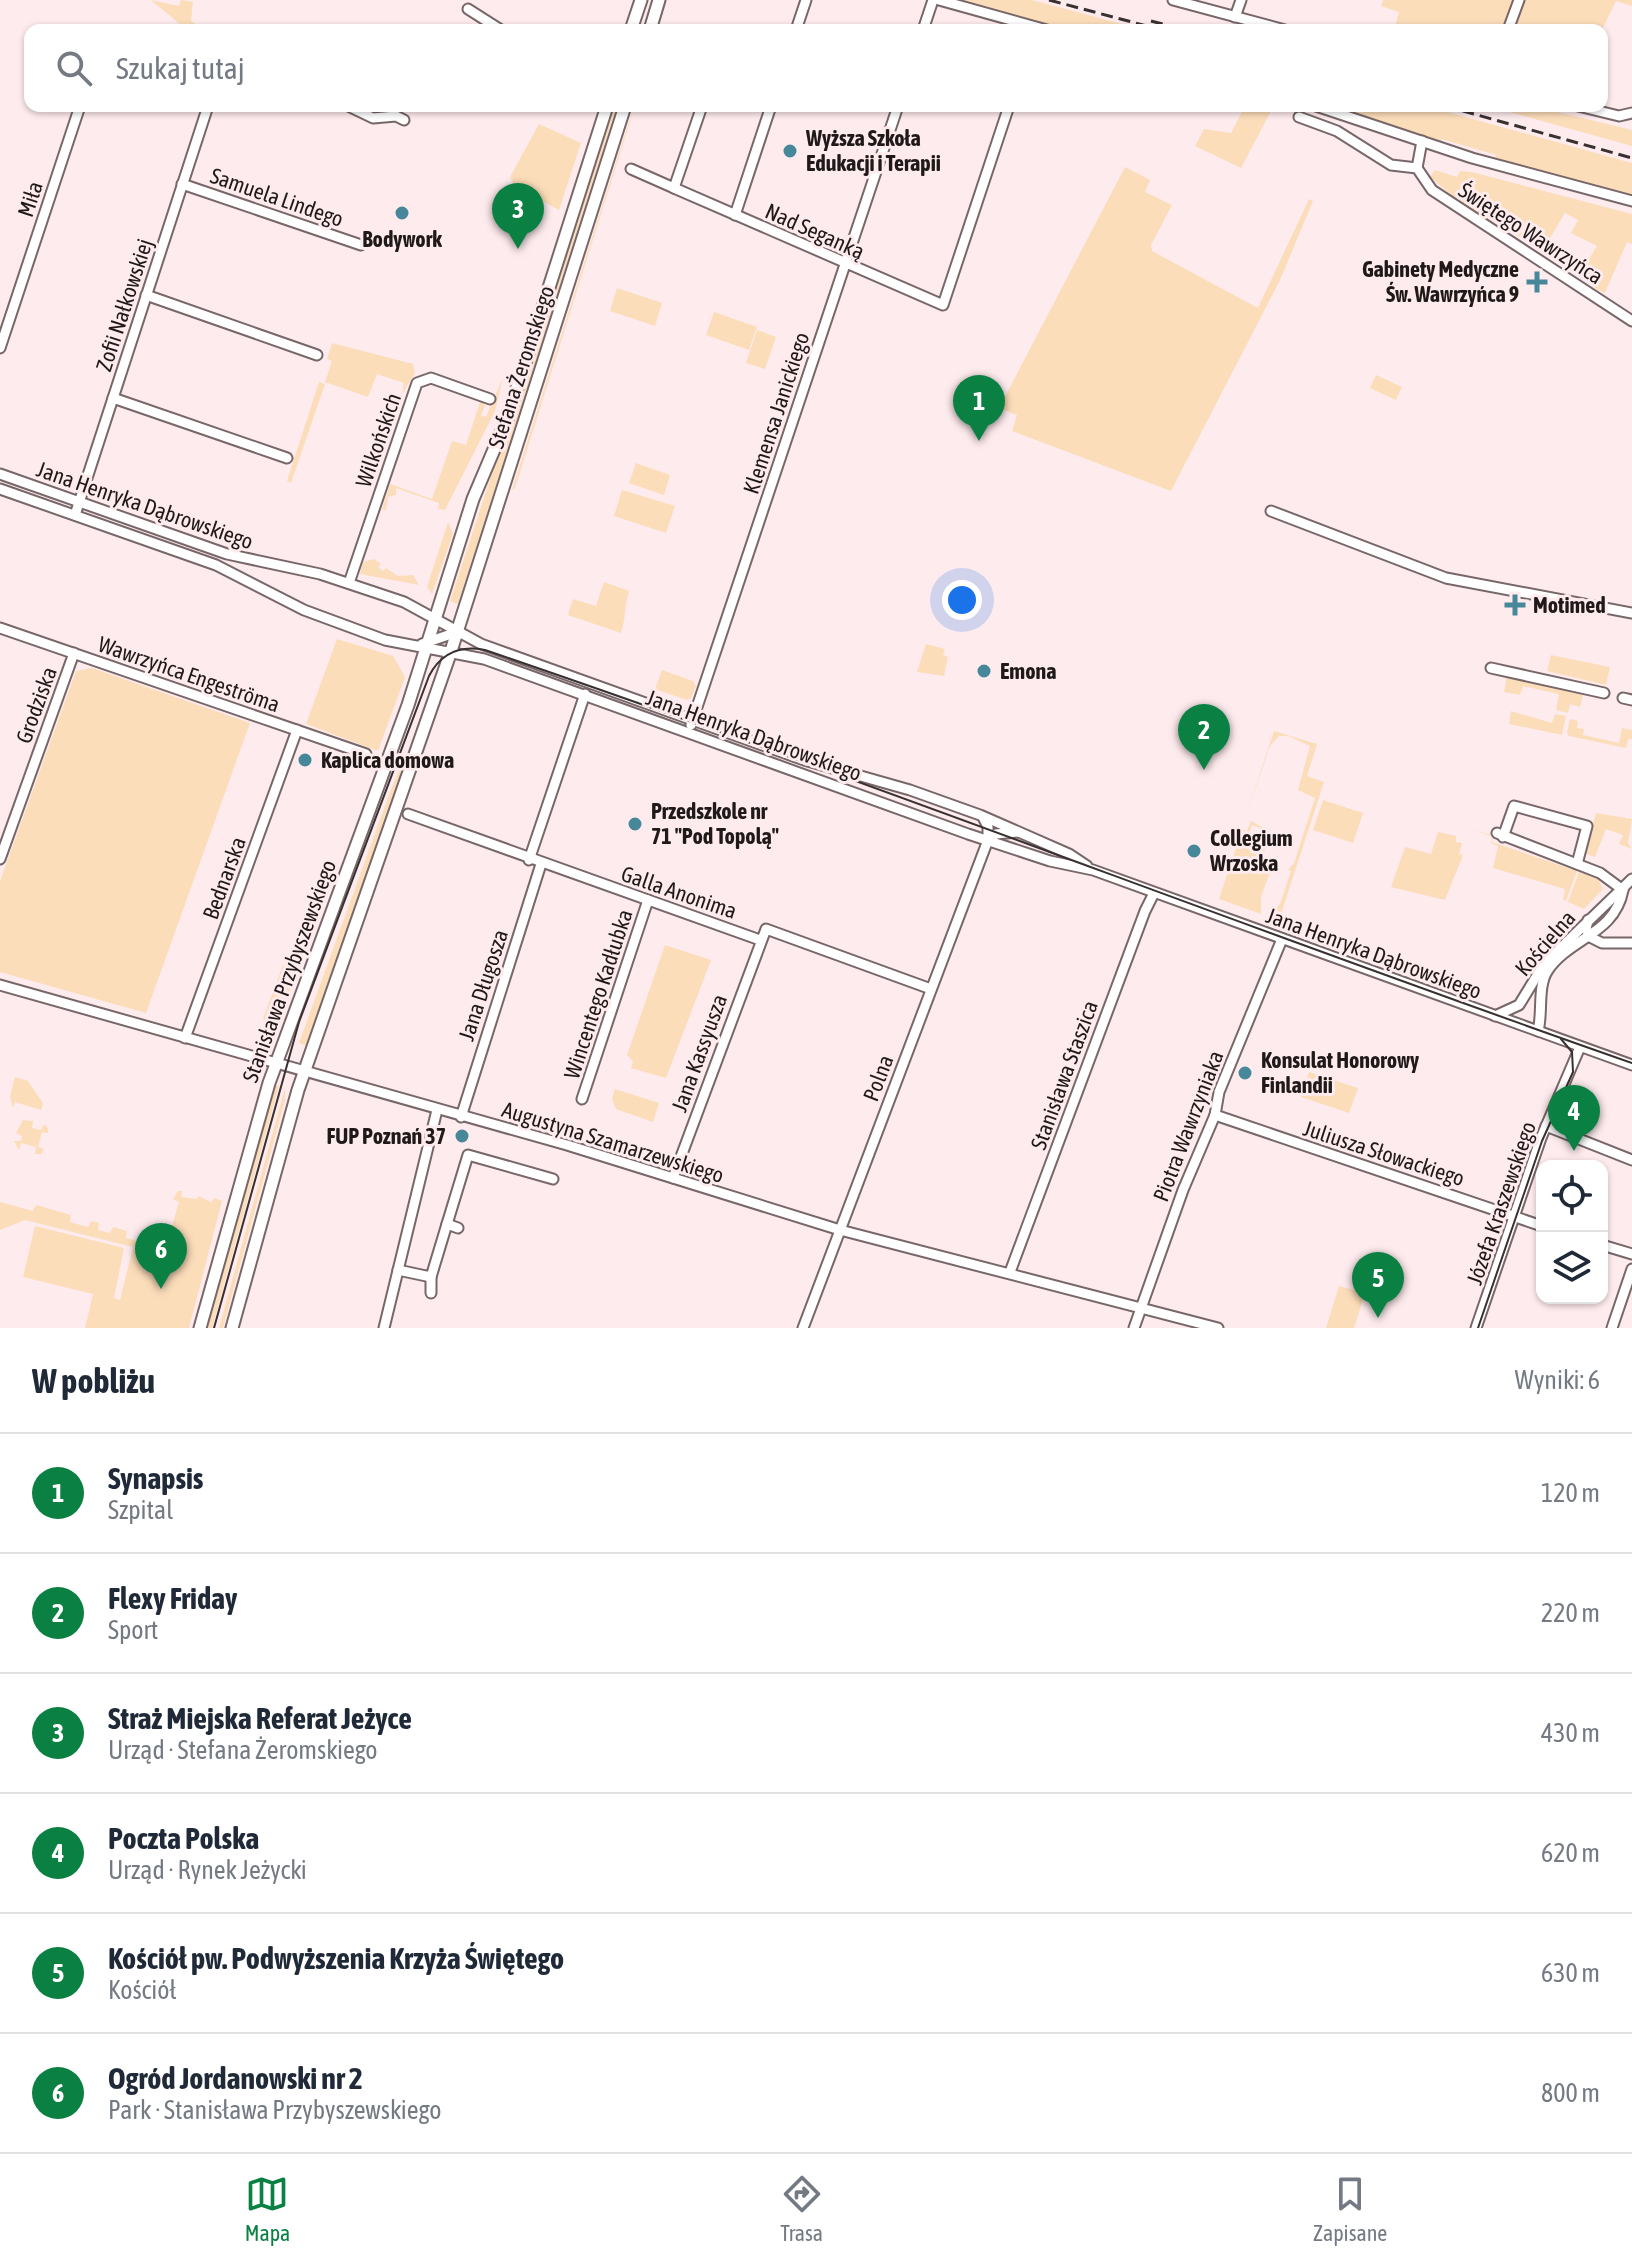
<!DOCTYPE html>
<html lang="pl">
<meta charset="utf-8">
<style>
body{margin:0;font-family:"Asap Condensed",sans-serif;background:#f6f6f7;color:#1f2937}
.controls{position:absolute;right:24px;bottom:24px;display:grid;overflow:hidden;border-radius:16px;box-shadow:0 2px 6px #0004}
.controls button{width:72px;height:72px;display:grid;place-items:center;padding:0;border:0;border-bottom:2px solid #e0e1e3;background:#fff;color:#1f2937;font:40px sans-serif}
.you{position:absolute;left:962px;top:600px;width:28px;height:28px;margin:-20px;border:6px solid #fff;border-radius:50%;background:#1a73e8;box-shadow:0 0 0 12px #1a73e833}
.badge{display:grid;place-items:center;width:52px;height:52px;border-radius:50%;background:#0b8043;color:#fff;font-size:26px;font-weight:700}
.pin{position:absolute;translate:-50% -66px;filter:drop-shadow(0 2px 4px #0008)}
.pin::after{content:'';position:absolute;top:42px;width:28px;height:24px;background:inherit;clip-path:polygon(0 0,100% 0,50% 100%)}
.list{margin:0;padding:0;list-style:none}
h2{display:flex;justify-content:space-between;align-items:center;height:104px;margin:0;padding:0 32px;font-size:34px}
h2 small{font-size:26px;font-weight:400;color:#747a83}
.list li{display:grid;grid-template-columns:52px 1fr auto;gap:24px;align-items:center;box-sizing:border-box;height:120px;padding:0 32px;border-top:2px solid #e0e1e3}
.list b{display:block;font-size:30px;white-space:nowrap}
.list p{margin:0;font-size:26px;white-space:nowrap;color:#747a83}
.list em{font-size:26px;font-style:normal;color:#747a83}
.icon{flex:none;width:44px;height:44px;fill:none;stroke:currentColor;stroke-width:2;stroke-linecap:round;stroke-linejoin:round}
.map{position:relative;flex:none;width:1632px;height:1328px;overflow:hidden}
.search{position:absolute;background:#fff;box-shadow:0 2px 6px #0004;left:24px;right:24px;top:24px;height:88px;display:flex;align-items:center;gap:20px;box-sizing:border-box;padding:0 28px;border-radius:16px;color:#747a83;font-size:30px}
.sheet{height:824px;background:#fff}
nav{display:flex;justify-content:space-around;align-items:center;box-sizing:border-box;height:112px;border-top:2px solid #e0e1e3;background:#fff;font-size:22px;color:#747a83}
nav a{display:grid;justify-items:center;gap:4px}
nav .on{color:#0b8043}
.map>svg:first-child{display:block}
.green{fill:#fcddba}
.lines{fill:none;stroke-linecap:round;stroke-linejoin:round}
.minor-casing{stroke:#786769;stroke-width:13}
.major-casing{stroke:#786769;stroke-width:15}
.minor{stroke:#fff;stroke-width:9}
.major{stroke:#fff;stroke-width:11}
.tram{stroke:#393031;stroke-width:2}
.rail{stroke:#393031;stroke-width:3;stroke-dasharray:12 6;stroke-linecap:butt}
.poi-dot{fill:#47879a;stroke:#feebed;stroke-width:3}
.labels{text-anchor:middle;stroke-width:6;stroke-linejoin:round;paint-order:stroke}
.poi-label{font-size:22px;font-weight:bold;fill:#20191a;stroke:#feebed;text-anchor:start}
.street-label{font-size:22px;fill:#20191a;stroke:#feebed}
</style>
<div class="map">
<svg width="1632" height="1328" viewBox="0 0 1632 1328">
<rect width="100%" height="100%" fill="#feebed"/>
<g class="green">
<path d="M 151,0 L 179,6 L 181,0 L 193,2 L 191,21 L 204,30 L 187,30 Z"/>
<path d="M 959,0 L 1032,0 L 1145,30 L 1066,30 Z"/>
<path d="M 1383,0 L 1632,0 L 1632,6 L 1616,1 L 1602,30 L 1394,30 L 1399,12 L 1381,6 Z"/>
<path d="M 613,106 L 617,106 L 458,604 L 450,601 Z"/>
<path d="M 635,106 L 515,488 L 512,490 L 627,128 Z"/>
<path d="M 1245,106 L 1271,111 L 1241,168 L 1195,146 L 1204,129 L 1231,133 Z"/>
<path d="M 1336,106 L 1426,106 L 1632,163 L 1632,195 L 1495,159 L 1496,155 L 1442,139 L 1441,142 Z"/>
<path d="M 1488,106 L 1533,106 L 1632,130 L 1632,146 Z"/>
<path d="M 539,124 L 581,143 L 559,210 L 515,186 L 510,177 Z"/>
<path d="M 1125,167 L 1150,180 L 1145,192 L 1172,205 L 1151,245 L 1152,251 L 1258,308 L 1309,199 L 1313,201 L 1280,280 L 1171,491 L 1012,431 L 1017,415 L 999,408 Z"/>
<path d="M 1435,170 L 1457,177 L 1460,171 L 1472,172 L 1632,214 L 1632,244 L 1627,242 L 1605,293 L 1595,288 L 1586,264 L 1597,246 L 1571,233 L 1578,220 L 1565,213 L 1543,250 L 1447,195 L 1448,192 L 1430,177 Z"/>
<path d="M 617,288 L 662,303 L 655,326 L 610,311 Z"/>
<path d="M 714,312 L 757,327 L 749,350 L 706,335 Z"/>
<path d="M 757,330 L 776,337 L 765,369 L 746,363 Z"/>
<path d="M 332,343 L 413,364 L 415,373 L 402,394 L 404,383 L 377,374 L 368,397 L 325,382 L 332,361 L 327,359 Z"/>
<path d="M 1376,375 L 1402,387 L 1396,400 L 1370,388 Z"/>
<path d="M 503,377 L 495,411 L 445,510 L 438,509 L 439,503 L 396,488 L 396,495 L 388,497 L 386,510 L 382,510 L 390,484 L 432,499 L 452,441 L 466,445 L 481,399 L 485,406 L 481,415 L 486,417 Z"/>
<path d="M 319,382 L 325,384 L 291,483 L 287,481 Z"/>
<path d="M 636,463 L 670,475 L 664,495 L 629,483 Z"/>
<path d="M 622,490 L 675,506 L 666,533 L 614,516 Z"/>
<path d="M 448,522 L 453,534 L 432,594 L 427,587 Z"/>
<path d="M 374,559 L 381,564 L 378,567 L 383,571 L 386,568 L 398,576 L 413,575 L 419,585 L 360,574 L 363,562 Z"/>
<path d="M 604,582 L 629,591 C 624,606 626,619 621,633 L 568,615 L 573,599 L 596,606 Z"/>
<path d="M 337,639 L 393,656 L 405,677 L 378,751 L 306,724 Z"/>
<path d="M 926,644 L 945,649 L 943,655 L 948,657 L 944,676 L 917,672 Z"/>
<path d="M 1551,655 L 1610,667 L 1606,685 L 1547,671 Z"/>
<path d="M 92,668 L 250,723 L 146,1013 L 0,972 L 0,881 L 76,671 Z"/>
<path d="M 662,670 L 693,681 L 696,686 L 691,698 L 687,700 L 655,689 Z"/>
<path d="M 1507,676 L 1583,695 L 1580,707 L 1570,704 L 1568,713 L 1556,710 L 1559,694 L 1523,686 L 1520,695 L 1504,692 Z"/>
<path d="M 1511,711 L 1552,723 L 1555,714 L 1566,716 L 1562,735 L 1509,724 Z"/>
<path d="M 1570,719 L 1578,721 L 1577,728 L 1584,729 L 1583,735 L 1619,743 L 1622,728 L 1632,730 L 1632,739 L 1628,739 L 1626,748 L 1569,736 L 1567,733 Z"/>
<path d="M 1274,731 L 1317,744 L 1307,776 L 1324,782 L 1279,920 L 1269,917 L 1280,904 L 1291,871 L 1288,870 L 1294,863 L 1315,798 L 1298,790 L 1310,746 L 1288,736 L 1279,736 L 1270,746 L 1244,822 Z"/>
<path d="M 408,756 L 307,1046 L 299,1043 L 389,795 L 404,758 Z"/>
<path d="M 1323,800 L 1363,813 L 1353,843 L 1313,830 Z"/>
<path d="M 1596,813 L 1632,819 L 1628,843 L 1632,849 L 1619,844 L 1623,835 L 1606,829 L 1595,857 L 1584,853 Z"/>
<path d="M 1251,821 L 1269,831 L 1252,825 L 1245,845 L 1259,854 L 1266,845 L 1263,856 L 1270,872 L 1261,897 L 1261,914 L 1219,899 L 1242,830 L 1247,831 Z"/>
<path d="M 1473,830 L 1493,835 L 1492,842 L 1577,871 L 1566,901 L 1563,900 L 1565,889 L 1493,868 L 1498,846 L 1491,843 L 1492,836 Z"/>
<path d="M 1438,832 L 1456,836 L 1456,842 L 1462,843 L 1459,854 L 1463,855 L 1445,900 L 1391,887 L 1405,847 L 1431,854 Z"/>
<path d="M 1579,872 L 1598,879 L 1603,889 L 1584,909 L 1568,902 Z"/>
<path d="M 665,945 L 711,960 L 666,1078 L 631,1068 L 633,1061 L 627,1055 Z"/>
<path d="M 283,965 L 297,971 L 277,1024 L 263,1019 Z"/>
<path d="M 1309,1072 L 1358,1088 L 1349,1113 L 1301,1097 Z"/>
<path d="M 15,1077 L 28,1081 L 43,1103 L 41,1110 L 15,1102 L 13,1108 L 10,1097 Z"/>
<path d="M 275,1085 L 279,1086 L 212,1328 L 206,1328 Z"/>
<path d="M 285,1088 L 285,1100 L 223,1328 L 219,1328 Z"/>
<path d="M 615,1089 L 659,1103 L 653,1122 L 616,1109 L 612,1099 Z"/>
<path d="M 23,1120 L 33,1121 L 32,1128 L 41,1130 L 44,1124 L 48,1128 L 48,1133 L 42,1132 L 38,1147 L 44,1149 L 41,1154 L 35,1154 L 36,1147 L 21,1143 L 19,1150 L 14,1141 L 21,1141 L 22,1136 L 16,1133 Z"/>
<path d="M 178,1191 L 182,1191 L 181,1197 L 197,1199 L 198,1196 L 211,1202 L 215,1198 L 222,1201 L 189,1328 L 85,1328 L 93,1294 L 23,1277 L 35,1226 L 124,1248 L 114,1298 L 120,1300 L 133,1247 L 25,1220 L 0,1230 L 0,1202 L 33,1211 L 36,1205 L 71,1215 L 70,1222 L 88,1227 L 91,1221 L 99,1223 L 98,1230 L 110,1233 L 113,1227 L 127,1231 L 126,1238 L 145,1243 L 147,1237 L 170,1233 L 179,1202 L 173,1199 Z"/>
<path d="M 1339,1286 L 1365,1293 L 1354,1328 L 1326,1328 Z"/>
</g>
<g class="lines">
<defs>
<g id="minor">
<path d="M 939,0 L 1047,30"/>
<path d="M 1173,0 L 1285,30"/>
<path d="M 468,9 L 501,30"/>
<path d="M 1235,17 L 1241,0"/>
<path d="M 796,30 L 806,0"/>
<path d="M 923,30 L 933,0"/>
<path d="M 1508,30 L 1519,0"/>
<path d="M 348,106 L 373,118 L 396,116 L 404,120"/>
<path d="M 702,106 L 674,188 L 943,305 L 1009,106"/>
<path d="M 1316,106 L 1472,158 L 1632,201"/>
<path d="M 1578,106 L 1619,116 L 1632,113"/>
<path d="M 1299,117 L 1337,131 L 1391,165 L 1417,168 L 1432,190 L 1632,321"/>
<path d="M 1417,168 L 1422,141"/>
<path d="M 631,169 L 674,188"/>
<path d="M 182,184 L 361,245"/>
<path d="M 735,215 L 771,106"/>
<path d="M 146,295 L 317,355"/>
<path d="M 0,348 L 80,106"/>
<path d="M 113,398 L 287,458"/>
<path d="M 0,474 L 227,554 L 320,574 L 404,602 L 481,644 L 804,760 L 910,790 L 980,815 L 1069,854 L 1087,866"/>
<path d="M 0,489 L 216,565 L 304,610 L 385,640 L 484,659 L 968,834 L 1050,861 L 1093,870 L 1632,1065"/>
<path d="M 1271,511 L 1446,578 L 1632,613"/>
<path d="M 75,515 L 208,106"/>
<path d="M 349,583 L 417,383 L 431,378 L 490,399"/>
<path d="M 0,628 L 366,754"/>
<path d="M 422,644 L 457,632"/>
<path d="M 1491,668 L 1604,693"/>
<path d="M 1623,698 L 1632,700"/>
<path d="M 691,725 L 898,106"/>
<path d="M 408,814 L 760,940"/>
<path d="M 1497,833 L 1600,873 L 1623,890"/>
<path d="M 1503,837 L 1514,806 L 1587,826 L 1577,864"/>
<path d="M 988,840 L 996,834 L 1018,832"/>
<path d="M 0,859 L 74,653"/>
<path d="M 529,860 L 585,694"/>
<path d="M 1588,920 L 1586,929 L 1590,937 L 1602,943 L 1632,943"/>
<path d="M 0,985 L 567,1145 L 840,1230 L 1218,1328"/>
<path d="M 1495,1016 L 1519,1005 L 1544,964 L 1632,879"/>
<path d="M 1538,1031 C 1543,1013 1537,986 1548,970 C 1570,938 1615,934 1623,890"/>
<path d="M 185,1038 L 297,730"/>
<path d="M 582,1099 L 648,900"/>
<path d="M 1215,1115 L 1542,1226"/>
<path d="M 461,1117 L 541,864"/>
<path d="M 1546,1126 L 1632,1160"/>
<path d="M 673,1178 L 766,929 L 931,989"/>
<path d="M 447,1224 L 468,1155 L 553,1179"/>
<path d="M 1602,1245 L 1632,1254"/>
<path d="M 398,1270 L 431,1277 L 447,1224 L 458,1228"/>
<path d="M 1010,1272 L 1145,911 L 1154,893"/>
<path d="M 431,1293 L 431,1277"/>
<path d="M 384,1328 L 437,1110"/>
<path d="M 803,1328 L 988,840 L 988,827 L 983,817"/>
<path d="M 1134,1328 L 1183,1190 L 1215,1115 L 1219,1092 L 1282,939"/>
<path d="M 1476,1328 L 1541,1138 L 1580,1047"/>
<path d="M 1612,1328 L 1632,1269"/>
</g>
<g id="major">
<path d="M 631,30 L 641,0"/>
<path d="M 650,30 L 659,0"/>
<path d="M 200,1328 L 269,1083 L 408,705 L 473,499 L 507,419 L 607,106"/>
<path d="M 232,1328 L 298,1090 L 450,654 L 625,106"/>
</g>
</defs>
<use href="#minor" class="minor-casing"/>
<use href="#major" class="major-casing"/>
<use href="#minor" class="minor"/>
<use href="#major" class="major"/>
<g class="tram">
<path d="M 214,1328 L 299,1022 L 429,676 C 441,653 460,645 485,650 C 870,781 1248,929 1632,1063"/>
<path d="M 1478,1328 L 1542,1141 L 1573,1072 L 1572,1052 L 1561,1039"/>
</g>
<g class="rail">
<path d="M 1049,0 L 1162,30"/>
<path d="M 1151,21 L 1186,30"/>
<path d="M 1445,106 L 1632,158"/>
</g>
</g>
<g class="poi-dot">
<circle cx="790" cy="151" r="8"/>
<circle cx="402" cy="213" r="8"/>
<path d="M1533 270h8v8h8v8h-8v8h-8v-8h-8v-8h8z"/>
<path d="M1511 593h8v8h8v8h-8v8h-8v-8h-8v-8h8z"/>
<circle cx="984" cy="671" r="8"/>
<circle cx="305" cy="760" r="8"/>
<circle cx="635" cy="824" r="8"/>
<circle cx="1194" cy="851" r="8"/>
<circle cx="1245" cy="1073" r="8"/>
<circle cx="462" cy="1136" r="8"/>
</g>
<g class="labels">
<g class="poi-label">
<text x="806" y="146">Wyższa Szkoła<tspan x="806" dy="25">Edukacji i Terapii</tspan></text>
<text x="402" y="247" text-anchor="middle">Bodywork</text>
<text x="1519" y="277" text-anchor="end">Gabinety Medyczne<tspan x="1519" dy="25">Św. Wawrzyńca 9</tspan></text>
<text x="1533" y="613">Motimed</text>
<text x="1000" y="679">Emona</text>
<text x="321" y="768">Kaplica domowa</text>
<text x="651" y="819">Przedszkole nr<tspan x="651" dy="25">71 "Pod Topolą"</tspan></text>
<text x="1210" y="846">Collegium<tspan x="1210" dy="25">Wrzoska</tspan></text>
<text x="1261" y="1068">Konsulat Honorowy<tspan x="1261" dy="25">Finlandii</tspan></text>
<text x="446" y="1144" text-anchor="end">FUP Poznań 37</text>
</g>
<g class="street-label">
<text transform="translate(277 197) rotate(19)" y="8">Samuela Lindego</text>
<text transform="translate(30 199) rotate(-72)" y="8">Miła</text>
<text transform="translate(815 231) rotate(24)" y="8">Nad Seganką</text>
<text transform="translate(1531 233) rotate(33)" y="8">Świętego Wawrzyńca</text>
<text transform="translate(124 305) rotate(-72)" y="8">Zofii Nałkowskiej</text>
<text transform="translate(521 367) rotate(-72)" y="8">Stefana Żeromskiego</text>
<text transform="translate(776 413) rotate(-72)" y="8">Klemensa Janickiego</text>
<text transform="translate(378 440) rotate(-71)" y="8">Wilkońskich</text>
<text transform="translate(145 505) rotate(19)" y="8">Jana Henryka Dąbrowskiego</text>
<text transform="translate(189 674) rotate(19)" y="8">Wawrzyńca Engeströma</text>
<text transform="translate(36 705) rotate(-70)" y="8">Grodziska</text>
<text transform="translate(754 735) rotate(20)" y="8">Jana Henryka Dąbrowskiego</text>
<text transform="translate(224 878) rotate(-70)" y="8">Bednarska</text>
<text transform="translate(679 892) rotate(19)" y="8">Galla Anonima</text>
<text transform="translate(1545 943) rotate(-49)" y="8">Kościelna</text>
<text transform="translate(1374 953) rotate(20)" y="8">Jana Henryka Dąbrowskiego</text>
<text transform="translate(289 971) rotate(-70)" y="8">Stanisława Przybyszewskiego</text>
<text transform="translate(483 985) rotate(-72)" y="8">Jana Długosza</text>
<text transform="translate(598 994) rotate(-72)" y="8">Wincentego Kadłubka</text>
<text transform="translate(699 1053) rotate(-70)" y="8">Jana Kassyusza</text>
<text transform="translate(1064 1075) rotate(-70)" y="8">Stanisława Staszica</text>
<text transform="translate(878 1078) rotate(-69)" y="8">Polna</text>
<text transform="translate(1188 1126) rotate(-69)" y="8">Piotra Wawrzyniaka</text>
<text transform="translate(613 1142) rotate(17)" y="8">Augustyna Szamarzewskiego</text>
<text transform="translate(1384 1153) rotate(18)" y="8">Juliusza Słowackiego</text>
<text transform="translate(1501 1203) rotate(-71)" y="8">Józefa Kraszewskiego</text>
</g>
</g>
</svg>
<div class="controls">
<button><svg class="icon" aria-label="locate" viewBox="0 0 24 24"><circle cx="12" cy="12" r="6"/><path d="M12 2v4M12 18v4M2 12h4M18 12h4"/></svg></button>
<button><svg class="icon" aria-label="layers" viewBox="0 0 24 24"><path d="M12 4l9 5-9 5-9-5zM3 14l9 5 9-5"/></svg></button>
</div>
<div class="you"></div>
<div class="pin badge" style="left:979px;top:441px">1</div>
<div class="pin badge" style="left:1204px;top:770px">2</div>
<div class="pin badge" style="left:518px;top:249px">3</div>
<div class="pin badge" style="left:1574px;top:1151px">4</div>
<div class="pin badge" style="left:1378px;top:1318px">5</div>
<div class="pin badge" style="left:161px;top:1289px">6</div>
<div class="search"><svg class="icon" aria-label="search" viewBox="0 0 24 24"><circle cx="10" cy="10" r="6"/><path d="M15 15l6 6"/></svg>Szukaj tutaj</div>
</div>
<section class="sheet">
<h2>W pobliżu<small>Wyniki: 6</small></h2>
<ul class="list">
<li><span class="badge">1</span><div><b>Synapsis</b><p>Szpital</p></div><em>120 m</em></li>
<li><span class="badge">2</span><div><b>Flexy Friday</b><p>Sport</p></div><em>220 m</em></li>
<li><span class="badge">3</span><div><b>Straż Miejska Referat Jeżyce</b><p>Urząd · Stefana Żeromskiego</p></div><em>430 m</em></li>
<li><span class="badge">4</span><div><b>Poczta Polska</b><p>Urząd · Rynek Jeżycki</p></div><em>620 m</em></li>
<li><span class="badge">5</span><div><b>Kościół pw. Podwyższenia Krzyża Świętego</b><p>Kościół</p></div><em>630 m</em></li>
<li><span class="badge">6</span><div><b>Ogród Jordanowski nr 2</b><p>Park · Stanisława Przybyszewskiego</p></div><em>800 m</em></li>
</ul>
</section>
<nav>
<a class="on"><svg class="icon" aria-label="map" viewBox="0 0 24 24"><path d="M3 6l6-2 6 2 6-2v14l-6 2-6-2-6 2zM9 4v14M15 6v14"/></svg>Mapa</a>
<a><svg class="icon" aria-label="directions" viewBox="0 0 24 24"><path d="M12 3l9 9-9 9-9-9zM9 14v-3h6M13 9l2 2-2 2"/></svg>Trasa</a>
<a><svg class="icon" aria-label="saved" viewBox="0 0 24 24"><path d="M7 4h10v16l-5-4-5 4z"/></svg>Zapisane</a>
</nav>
